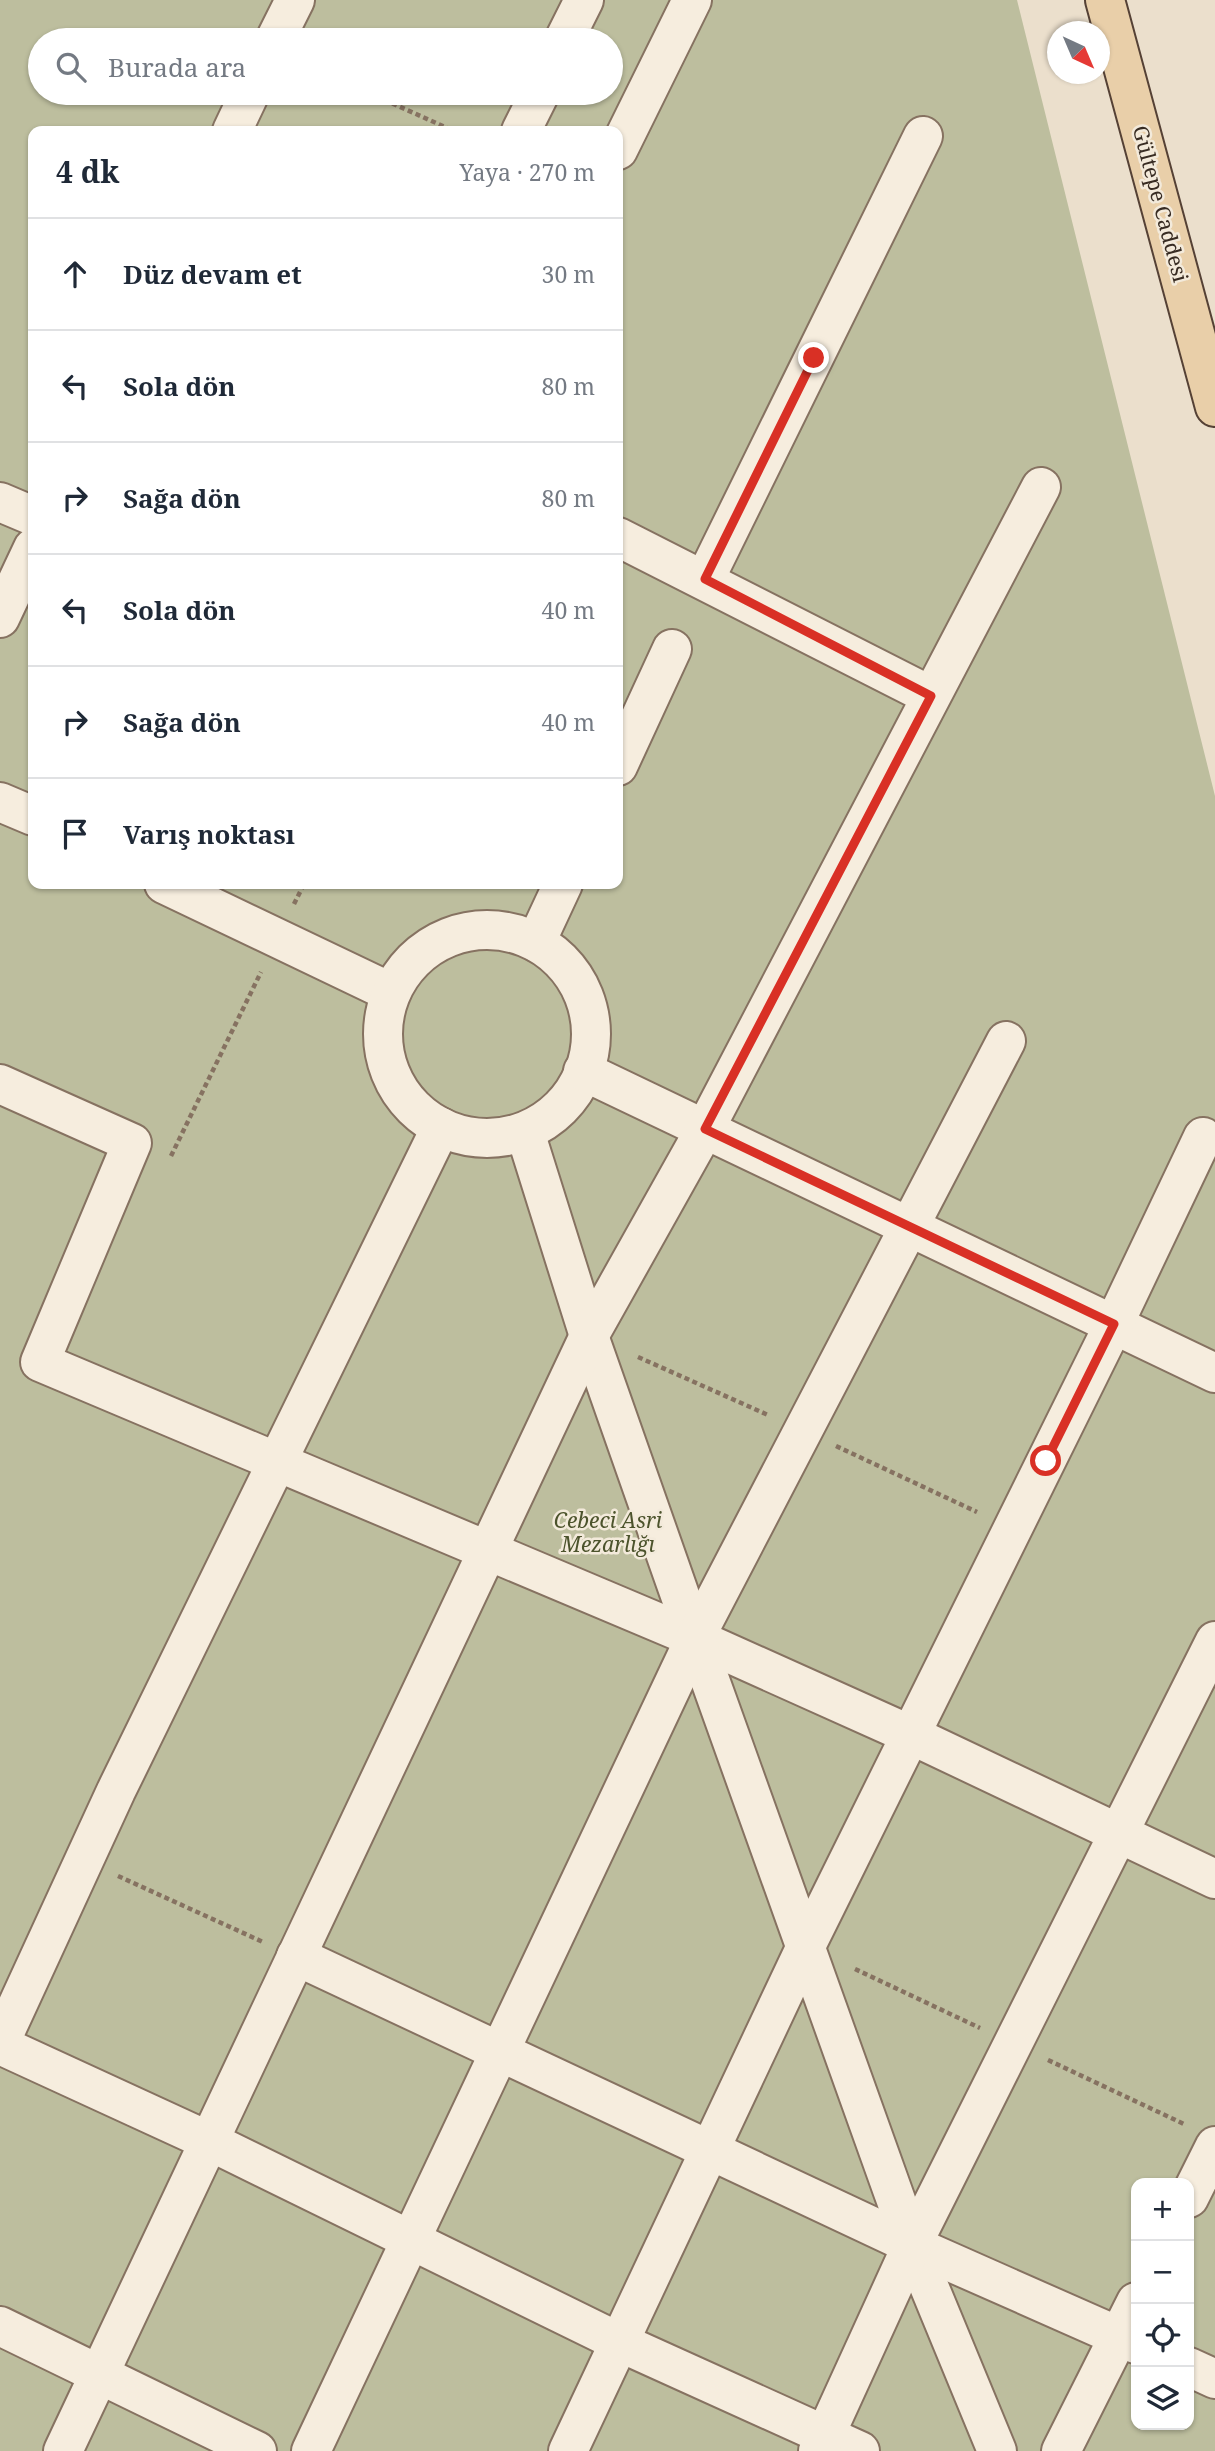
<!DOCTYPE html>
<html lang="tr">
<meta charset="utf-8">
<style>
body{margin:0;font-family:"Noto Serif",serif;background:#f6f6f7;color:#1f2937}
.controls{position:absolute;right:21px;bottom:21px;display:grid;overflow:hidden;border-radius:14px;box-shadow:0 2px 5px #0004}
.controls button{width:63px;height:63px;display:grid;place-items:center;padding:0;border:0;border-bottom:2px solid #e0e1e3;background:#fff;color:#1f2937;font:35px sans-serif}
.compass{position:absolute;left:1047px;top:21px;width:63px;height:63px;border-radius:50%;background:#fff;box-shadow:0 2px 5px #0004;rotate:136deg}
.stop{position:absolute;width:21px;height:21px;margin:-16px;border:5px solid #d93025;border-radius:50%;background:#fff}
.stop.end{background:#d93025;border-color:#fff;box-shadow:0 2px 7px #0008}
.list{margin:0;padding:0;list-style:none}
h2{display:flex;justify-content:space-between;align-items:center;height:91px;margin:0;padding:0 28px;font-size:30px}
h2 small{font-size:23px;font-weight:400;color:#747a83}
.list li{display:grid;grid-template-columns:46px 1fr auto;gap:21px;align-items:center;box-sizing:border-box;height:112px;padding:0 28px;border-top:2px solid #e0e1e3}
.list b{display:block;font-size:26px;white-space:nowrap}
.list em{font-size:23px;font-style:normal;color:#747a83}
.icon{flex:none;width:38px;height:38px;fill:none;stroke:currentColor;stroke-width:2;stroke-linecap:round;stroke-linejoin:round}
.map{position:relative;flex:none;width:1215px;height:2451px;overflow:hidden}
.search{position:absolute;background:#fff;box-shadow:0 2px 5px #0004;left:28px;top:28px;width:595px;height:77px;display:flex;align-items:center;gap:18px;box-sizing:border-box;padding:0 24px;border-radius:38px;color:#747a83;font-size:26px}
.panel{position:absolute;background:#fff;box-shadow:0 2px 5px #0004;left:28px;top:126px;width:595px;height:763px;border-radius:14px}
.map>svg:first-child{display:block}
.cemetery{fill:#bdbe9e;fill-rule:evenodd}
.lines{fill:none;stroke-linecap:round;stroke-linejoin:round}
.minor-casing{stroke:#867261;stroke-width:42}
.major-casing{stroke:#554135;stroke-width:42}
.path{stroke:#867261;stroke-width:4.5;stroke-dasharray:5 3.5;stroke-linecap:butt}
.minor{stroke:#f6edde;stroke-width:38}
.major{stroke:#e9cfa9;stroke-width:38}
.route{stroke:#d93025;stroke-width:9}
.labels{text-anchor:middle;stroke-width:5;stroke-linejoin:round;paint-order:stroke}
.street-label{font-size:21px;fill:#382c23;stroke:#f3eadb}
.park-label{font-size:21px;font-style:italic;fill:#4c532c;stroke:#f3eadb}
</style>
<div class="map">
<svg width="1215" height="2451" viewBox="0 0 1215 2451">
<rect width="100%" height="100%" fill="#ebdfcc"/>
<path class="cemetery" d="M 0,0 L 1017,0 L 1215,796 L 1215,2451 L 0,2451 ZM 40,40 L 611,40 L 611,93 L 40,93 ZM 33,131 L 618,131 L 618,884 L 33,884 ZM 1136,2183 L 1189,2183 L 1189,2425 L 1136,2425 Z"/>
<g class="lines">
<defs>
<g id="minor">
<path d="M 275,40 L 295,0"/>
<path d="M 564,40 L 584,0"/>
<path d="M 232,131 L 250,93"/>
<path d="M 521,131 L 540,93"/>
<path d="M 618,150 L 692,0"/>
<path d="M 0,502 L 33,516"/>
<path d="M 618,537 L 931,696"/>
<path d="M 705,579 L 923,136"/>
<path d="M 0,618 L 33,548"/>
<path d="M 618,766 L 672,649"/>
<path d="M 0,802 L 33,816"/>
<path d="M 164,884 L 390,992"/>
<circle cx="487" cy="1034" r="104"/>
<path d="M 536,942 L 563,884"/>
<path d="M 583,1071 L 1215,1373"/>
<path d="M 0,1084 L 132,1143 L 40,1362 L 695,1638 L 911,1735 L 1215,1879"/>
<path d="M 525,1132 L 589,1336 L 695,1638 L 912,2245 L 997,2451"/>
<path d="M 296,1956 L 912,2245 L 1136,2344"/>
<path d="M 0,2043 L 116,1791 L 441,1127"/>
<path d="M 0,2045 L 211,2142 L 619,2342 L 860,2451"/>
<path d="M 1189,2198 L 1215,2146"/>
<path d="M 0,2326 L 257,2451"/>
<path d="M 1189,2367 L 1215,2379"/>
<path d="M 63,2451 L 589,1336 L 705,1129 L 1041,487"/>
<path d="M 311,2451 L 695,1638 L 1006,1041"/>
<path d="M 568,2451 L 806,1946 L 1114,1324 L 1203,1137"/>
<path d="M 818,2451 L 912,2245 L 1215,1641"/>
<path d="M 1061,2451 L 1136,2302"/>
</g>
<path id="major" d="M 1105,0 L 1215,407"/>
</defs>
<use href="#minor" class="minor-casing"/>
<use href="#major" class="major-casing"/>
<g class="path">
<path d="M 369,93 L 454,131"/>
<path d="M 294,904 L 304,884"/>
<path d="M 171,1156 L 261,972"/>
<path d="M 638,1357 L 768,1415"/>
<path d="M 836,1446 L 977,1512"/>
<path d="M 118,1876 L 263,1942"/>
<path d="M 855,1969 L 980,2028"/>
<path d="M 1048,2060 L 1186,2125"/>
</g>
<use href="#minor" class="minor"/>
<use href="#major" class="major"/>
</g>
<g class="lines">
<path class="route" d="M 814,358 L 705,579 L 931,696 L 705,1129 L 1114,1324 L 1046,1461"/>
</g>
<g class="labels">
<g class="street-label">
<text transform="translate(1160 204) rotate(75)" y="7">Gültepe Caddesi</text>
</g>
<g class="park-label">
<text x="608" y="1528">Cebeci Asri<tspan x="608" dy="24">Mezarlığı</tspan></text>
</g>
</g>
</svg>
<div class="controls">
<button>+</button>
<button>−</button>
<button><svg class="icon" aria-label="locate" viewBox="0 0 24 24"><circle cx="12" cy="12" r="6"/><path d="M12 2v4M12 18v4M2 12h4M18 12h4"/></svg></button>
<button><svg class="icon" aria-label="layers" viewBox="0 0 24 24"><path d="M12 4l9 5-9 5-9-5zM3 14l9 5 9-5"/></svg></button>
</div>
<svg class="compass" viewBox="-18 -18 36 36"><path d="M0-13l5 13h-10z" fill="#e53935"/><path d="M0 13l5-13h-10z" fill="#747a83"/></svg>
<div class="stop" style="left:1046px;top:1461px"></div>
<div class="stop end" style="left:814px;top:358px"></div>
<div class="search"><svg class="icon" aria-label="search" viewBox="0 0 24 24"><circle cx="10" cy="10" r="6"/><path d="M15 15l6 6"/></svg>Burada ara</div>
<section class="panel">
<h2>4 dk<small>Yaya · 270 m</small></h2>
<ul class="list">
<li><svg class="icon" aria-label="ahead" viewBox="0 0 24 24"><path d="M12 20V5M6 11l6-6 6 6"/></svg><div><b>Düz devam et</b></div><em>30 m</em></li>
<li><svg class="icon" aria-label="left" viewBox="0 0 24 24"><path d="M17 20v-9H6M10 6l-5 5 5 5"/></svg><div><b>Sola dön</b></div><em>80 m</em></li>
<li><svg class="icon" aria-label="right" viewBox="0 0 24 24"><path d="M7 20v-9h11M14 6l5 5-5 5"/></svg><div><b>Sağa dön</b></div><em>80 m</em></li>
<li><svg class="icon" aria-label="left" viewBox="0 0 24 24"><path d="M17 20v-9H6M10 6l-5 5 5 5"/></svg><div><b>Sola dön</b></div><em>40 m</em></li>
<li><svg class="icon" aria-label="right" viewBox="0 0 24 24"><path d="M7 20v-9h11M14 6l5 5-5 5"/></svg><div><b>Sağa dön</b></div><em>40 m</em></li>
<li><svg class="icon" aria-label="arrive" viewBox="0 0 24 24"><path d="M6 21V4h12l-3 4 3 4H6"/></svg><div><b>Varış noktası</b></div></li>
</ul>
</section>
</div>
